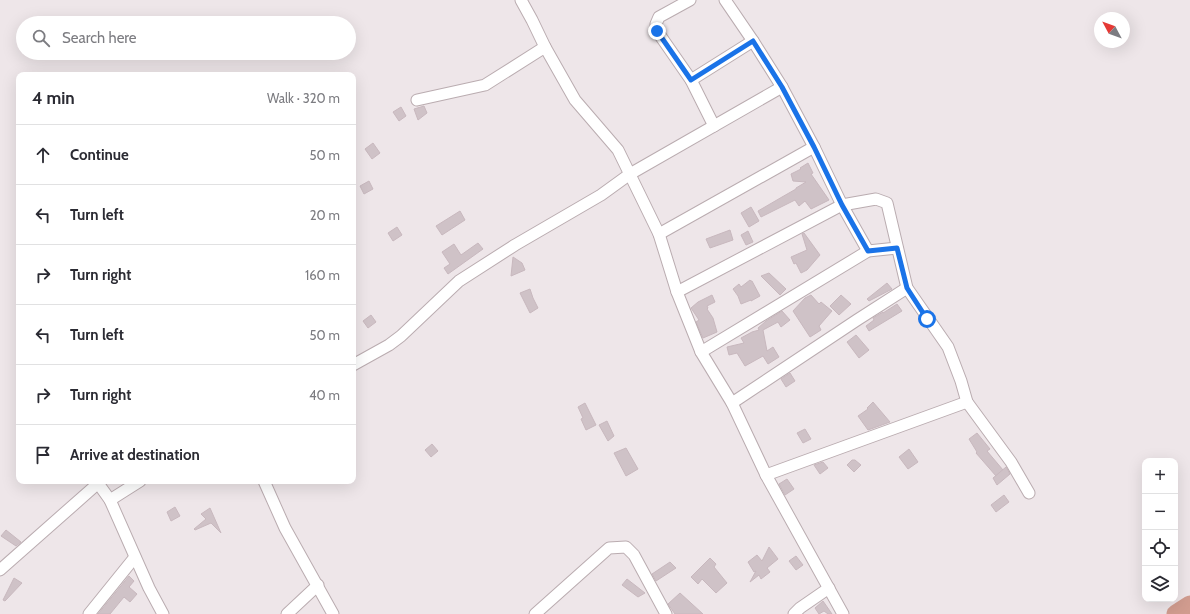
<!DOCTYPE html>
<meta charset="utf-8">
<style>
body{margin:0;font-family:Cabin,sans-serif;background:#f2f2f3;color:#2b2b33}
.controls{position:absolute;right:12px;bottom:12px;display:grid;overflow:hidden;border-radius:8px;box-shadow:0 4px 16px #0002}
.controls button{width:36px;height:36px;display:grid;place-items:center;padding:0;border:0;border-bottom:1px solid #e1e1e2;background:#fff;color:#2b2b33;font:20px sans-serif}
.compass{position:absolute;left:1094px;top:12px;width:36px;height:36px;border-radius:50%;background:#fff;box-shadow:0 4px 16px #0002;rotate:311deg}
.stop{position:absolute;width:12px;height:12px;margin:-9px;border:3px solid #1a73e8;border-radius:50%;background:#fff}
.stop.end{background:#1a73e8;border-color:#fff;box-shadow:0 1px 4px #0008}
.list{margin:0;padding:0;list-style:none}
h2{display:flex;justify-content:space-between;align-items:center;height:52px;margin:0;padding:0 16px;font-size:17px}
h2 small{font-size:13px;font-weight:400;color:#7c7c81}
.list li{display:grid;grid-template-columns:26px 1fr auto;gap:12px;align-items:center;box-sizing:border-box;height:60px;padding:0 16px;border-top:1px solid #e1e1e2}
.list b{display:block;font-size:15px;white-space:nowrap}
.list em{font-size:13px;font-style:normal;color:#7c7c81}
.icon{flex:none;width:22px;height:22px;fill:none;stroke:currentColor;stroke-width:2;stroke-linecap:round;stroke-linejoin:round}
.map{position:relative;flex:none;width:1190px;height:614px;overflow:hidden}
.search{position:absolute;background:#fff;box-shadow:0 4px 16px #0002;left:16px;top:16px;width:340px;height:44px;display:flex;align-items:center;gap:10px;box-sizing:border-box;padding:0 14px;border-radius:22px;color:#7c7c81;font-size:15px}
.panel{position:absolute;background:#fff;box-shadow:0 4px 16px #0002;left:16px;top:72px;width:340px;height:412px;border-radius:8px}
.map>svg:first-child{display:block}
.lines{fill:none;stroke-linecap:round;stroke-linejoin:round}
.river{stroke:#d19c8f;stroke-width:19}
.building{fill:#cfc2c7;stroke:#c8b8be}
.minor-casing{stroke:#baacb0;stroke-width:13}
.minor{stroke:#fff;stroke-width:11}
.route{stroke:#1a73e8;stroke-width:5}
</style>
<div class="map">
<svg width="1190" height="614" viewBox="0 0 1190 614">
<rect width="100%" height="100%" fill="#eee6e9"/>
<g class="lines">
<path class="river" d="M 1176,614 L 1190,605"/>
</g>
<g class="building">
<path d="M 424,106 L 427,113 L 418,120 L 414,109 Z"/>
<path d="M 401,107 L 406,116 L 399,121 L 393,112 Z"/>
<path d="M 373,143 L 380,153 L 372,159 L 365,149 Z"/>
<path d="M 808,163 L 813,173 L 811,174 L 829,200 L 811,209 L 805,201 L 799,206 L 795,200 L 761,217 L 758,211 L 782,197 L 796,189 L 796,188 L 806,182 L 793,181 L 791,174 L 801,169 L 800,168 Z"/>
<path d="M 369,181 L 373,189 L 364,194 L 360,186 Z"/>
<path d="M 751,207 L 759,221 L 749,227 L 741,213 Z"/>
<path d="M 460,211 L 465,220 L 442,235 L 436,226 Z"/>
<path d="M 397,227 L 402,235 L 393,241 L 388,233 Z"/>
<path d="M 730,230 L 733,240 L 710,248 L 706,239 Z"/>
<path d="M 748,231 L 753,242 L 746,245 L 741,235 Z"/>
<path d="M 804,233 L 820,255 L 807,270 L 801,273 L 796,263 L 794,264 L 791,257 L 807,250 L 802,234 Z"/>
<path d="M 478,243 L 483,249 L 448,274 L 444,268 L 450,264 L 442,252 L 454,244 L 461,255 Z"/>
<path d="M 513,257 L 522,263 L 525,270 L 511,276 Z"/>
<path d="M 769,273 L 786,289 L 780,295 L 761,276 Z"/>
<path d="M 750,280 L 751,281 L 752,281 L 760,296 L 751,301 L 751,300 L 741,304 L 738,296 L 733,289 L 739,284 L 741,287 Z"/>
<path d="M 887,283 L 892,289 L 869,301 L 867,299 Z"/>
<path d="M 530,289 L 533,298 L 538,308 L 530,313 L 520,293 Z"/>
<path d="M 712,295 L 715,302 L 707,306 L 708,308 L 707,309 L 713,318 L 717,332 L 703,338 L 696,322 L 699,320 L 691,308 L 698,302 Z"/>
<path d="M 811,295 L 819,304 L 821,302 L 832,311 L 819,326 L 821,330 L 810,337 L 793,311 L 805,298 Z"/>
<path d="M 841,295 L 851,304 L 839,315 L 830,306 Z"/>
<path d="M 897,304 L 902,311 L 869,331 L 866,326 L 874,320 L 873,318 L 883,312 L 883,313 Z"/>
<path d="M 782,311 L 790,320 L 781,327 L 778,322 L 763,330 L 767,351 L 773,347 L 779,357 L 768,364 L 763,356 L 745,366 L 737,353 L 729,355 L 727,347 L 744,343 L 741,338 L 752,332 L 759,330 L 758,328 L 766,321 Z"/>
<path d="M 371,315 L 376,322 L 368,328 L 363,321 Z"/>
<path d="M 856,335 L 869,350 L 859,358 L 847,342 Z"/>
<path d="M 790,373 L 795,381 L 786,387 L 781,379 Z"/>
<path d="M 873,402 L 890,422 L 868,430 L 858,416 L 868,409 L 867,408 Z"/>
<path d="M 585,403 L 596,425 L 586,430 L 581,419 L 583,418 L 578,407 Z"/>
<path d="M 607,421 L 614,436 L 608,441 L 599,425 Z"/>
<path d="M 805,429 L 811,439 L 803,443 L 797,433 Z"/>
<path d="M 977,433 L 990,449 L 987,451 L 1003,470 L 996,476 L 976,453 L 977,452 L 969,439 Z"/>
<path d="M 432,444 L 438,451 L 431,457 L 425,450 Z"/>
<path d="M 626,448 L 638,469 L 626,476 L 614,453 Z"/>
<path d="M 909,449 L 918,462 L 908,469 L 899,457 Z"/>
<path d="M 852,460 L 855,460 L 861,465 L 854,472 L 847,465 Z"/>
<path d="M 823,462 L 828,468 L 820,474 L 814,465 Z"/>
<path d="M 1006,467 L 1010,474 L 997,485 L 993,478 Z"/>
<path d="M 787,479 L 794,489 L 785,495 L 779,484 Z"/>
<path d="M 1004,495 L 1009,502 L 996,512 L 991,505 Z"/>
<path d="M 175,507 L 180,516 L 171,521 L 167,512 Z"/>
<path d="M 210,508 L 221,533 L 211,523 L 195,530 L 194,529 L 206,519 L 201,514 Z"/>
<path d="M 6,530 L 21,542 L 16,546 L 1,536 Z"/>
<path d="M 769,547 L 778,559 L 767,568 L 770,572 L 761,579 L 759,575 L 750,582 L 756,571 L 754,572 L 748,562 L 757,555 L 762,561 Z"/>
<path d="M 796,556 L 803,565 L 796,570 L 789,561 Z"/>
<path d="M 710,558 L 716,564 L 714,567 L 727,583 L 716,593 L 702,579 L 698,584 L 691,577 Z"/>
<path d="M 670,562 L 676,568 L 656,581 L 652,574 Z"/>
<path d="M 129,576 L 134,581 L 129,587 L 137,594 L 130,602 L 124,597 L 110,614 L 98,614 Z"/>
<path d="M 14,578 L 22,583 L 5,601 L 3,600 Z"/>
<path d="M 627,579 L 645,593 L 638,597 L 622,585 Z"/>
<path d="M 680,593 L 703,614 L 675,614 L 668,604 Z"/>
<path d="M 823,601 L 832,614 L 828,614 L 824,611 L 819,614 L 815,608 Z"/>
</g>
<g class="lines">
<defs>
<g id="minor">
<path d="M 521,0 L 532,20 L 545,47 L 575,100 L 618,150 L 659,234 L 677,292 L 701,352 L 732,403 L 766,475 L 843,614"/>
<path d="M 690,0 L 659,17 L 656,24 L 657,31 L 691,80 L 714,126"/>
<path d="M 725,0 L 753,41 L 782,87 L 814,147 L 842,205 L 868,251"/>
<path d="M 691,80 L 753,41"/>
<path d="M 417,100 L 485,85 L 545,47"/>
<path d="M 659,234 L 814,147"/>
<path d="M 677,292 L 842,205 L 876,199 L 887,203 L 907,288 L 948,347 L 961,381 L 967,402 L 1011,462 L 1029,493"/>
<path d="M 701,352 L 868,251 L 897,248"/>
<path d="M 353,365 L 389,345 L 401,336 L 459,281 L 515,245 L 601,195 L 630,174 L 782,87"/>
<path d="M 732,403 L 857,320 L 907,288"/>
<path d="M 766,475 L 967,402"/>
<path d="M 264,481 L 285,528 L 333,614"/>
<path d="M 110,500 L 140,481"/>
<path d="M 0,570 L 95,486 L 100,486 L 110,500 L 149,588 L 163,614"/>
<path d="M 89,614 L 135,557"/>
<path d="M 287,614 L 318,585"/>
<path d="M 535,614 L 609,548 L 626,547 L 634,555 L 666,614"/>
<path d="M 794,614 L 800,608 L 829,588"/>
</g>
</defs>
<use href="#minor" class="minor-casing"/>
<use href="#minor" class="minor"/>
</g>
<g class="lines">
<path class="route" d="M 657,31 L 691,80 L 753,41 L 782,87 L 814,147 L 842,205 L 868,251 L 897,248 L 907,288 L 927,319"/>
</g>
</svg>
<div class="controls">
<button>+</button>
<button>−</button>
<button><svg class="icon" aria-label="locate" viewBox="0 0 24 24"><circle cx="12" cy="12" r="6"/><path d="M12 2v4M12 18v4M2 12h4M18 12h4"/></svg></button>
<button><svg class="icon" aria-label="layers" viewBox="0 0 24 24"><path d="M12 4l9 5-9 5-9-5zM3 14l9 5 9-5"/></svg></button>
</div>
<svg class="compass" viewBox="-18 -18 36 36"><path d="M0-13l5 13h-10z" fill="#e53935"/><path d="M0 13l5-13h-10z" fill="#7c7c81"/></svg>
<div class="stop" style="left:927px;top:319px"></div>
<div class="stop end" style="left:657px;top:31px"></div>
<div class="search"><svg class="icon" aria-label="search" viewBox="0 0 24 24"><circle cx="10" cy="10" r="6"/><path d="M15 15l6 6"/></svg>Search here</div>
<section class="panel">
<h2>4 min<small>Walk · 320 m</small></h2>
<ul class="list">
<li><svg class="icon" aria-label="ahead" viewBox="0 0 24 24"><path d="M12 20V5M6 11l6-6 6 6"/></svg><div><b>Continue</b></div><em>50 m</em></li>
<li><svg class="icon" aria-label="left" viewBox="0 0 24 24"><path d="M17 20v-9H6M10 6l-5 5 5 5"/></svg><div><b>Turn left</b></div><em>20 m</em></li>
<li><svg class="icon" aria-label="right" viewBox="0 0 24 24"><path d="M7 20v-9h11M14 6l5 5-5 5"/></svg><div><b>Turn right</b></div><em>160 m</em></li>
<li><svg class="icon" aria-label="left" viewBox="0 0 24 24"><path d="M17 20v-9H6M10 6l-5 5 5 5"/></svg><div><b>Turn left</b></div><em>50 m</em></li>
<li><svg class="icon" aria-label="right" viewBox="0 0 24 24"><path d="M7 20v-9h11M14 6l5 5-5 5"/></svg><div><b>Turn right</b></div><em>40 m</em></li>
<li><svg class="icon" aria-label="arrive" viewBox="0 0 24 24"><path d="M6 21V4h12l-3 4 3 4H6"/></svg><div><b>Arrive at destination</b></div></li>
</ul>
</section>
</div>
